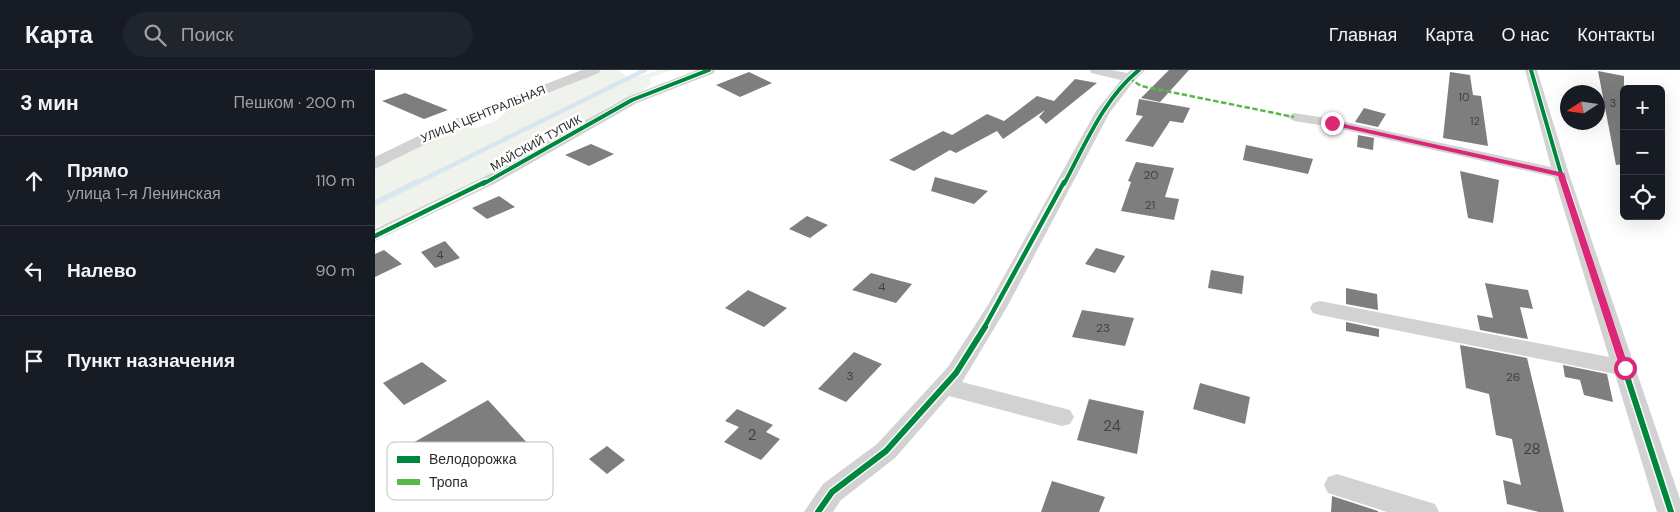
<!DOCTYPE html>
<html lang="ru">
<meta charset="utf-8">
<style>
body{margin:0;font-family:"DM Sans",sans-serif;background:#20242c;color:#f1f3f6}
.controls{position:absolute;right:15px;top:15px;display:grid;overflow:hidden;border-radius:8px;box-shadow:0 5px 20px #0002}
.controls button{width:45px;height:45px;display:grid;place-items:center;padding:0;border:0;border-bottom:1px solid #363941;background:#171b24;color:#f1f3f6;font:25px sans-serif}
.compass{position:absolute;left:1185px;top:15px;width:45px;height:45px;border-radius:50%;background:#171b24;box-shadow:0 5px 20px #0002;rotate:258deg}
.stop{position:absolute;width:15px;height:15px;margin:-11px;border:4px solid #db2777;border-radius:50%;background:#fff}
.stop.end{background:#db2777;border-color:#fff;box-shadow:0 1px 5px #0008}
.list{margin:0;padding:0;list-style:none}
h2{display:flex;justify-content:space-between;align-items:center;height:65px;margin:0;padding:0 20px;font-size:21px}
h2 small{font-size:16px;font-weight:400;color:#9ea1a6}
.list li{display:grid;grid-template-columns:32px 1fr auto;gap:15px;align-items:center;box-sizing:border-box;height:90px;padding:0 20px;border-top:1px solid #363941}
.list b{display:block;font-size:19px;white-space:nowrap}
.list p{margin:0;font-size:16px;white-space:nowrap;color:#9ea1a6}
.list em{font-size:16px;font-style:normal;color:#9ea1a6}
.icon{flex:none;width:28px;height:28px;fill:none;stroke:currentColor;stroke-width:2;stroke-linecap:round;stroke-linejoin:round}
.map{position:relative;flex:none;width:1305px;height:442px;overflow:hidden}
header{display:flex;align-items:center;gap:30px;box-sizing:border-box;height:70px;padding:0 25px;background:#171b24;border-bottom:1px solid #363941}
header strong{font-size:24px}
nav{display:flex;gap:28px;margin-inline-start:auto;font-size:18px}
.search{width:350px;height:45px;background:#20242c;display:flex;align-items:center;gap:12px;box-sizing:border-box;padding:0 18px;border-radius:28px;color:#9ea1a6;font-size:19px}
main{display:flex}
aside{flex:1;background:#171b24}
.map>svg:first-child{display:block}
.green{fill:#f0f3eb}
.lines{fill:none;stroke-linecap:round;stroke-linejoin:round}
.stream-far1{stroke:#d8e6f0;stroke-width:4.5}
.stream{stroke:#d8e6f0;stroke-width:5.5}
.building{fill:#7e7e7e}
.minor{fill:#d2d2d2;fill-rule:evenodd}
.quiet{stroke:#58b947;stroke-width:2.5;stroke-dasharray:5.5 2.5;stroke-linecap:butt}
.cycleway-far2-casing{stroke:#fff;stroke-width:6}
.cycleway-far1-casing{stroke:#fff;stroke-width:8}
.cycleway-casing{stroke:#fff;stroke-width:9}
.cycleway-far2{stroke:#00873e;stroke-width:4}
.cycleway-far1{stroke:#00873e;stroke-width:4.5}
.cycleway{stroke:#00873e;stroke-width:6}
.route{fill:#db2777}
.labels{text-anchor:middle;stroke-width:5;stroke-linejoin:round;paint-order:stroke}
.far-number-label{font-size:11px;fill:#414141}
.far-street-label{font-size:12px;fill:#2d2d2d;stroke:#fff}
.number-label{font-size:12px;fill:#414141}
.near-number-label{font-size:15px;fill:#414141}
.key{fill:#fff;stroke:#c0c0c0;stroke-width:1}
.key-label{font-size:14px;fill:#2d2d2d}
</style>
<header>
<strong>Карта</strong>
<div class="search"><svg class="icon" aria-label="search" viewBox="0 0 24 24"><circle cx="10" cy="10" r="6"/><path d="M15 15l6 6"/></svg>Поиск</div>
<nav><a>Главная</a><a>Карта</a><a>О нас</a><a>Контакты</a></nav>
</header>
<main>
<aside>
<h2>3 мин<small>Пешком · 200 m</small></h2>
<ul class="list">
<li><svg class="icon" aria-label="ahead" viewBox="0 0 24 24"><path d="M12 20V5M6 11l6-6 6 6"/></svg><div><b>Прямо</b><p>улица 1-я Ленинская</p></div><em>110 m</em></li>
<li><svg class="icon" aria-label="left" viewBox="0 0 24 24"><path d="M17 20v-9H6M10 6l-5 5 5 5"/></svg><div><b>Налево</b></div><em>90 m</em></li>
<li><svg class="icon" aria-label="arrive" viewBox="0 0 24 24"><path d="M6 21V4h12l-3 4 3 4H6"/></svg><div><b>Пункт назначения</b></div></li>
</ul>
</aside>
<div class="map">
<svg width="1305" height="442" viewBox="0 0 1305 442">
<rect width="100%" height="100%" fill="#fff"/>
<path class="green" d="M 228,0 L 243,0 L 254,9 L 285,0 L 297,0 L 275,8 L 276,14 C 262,26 245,29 229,39 C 178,70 127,100 73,126 C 49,137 26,150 0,157 L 0,99 L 38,77 L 87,56 L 102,58 L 122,50 L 140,34 Z"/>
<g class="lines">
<path class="stream-far1" d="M 39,114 L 270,0"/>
<path class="stream" d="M 0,133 L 42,112"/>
</g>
<g class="building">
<path d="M 794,0 L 814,0 L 785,32 L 766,28 Z"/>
<path d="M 1223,1 L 1249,6 L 1249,94 L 1241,95 Z"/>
<path d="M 374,2 L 397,13 L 365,27 L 341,15 Z"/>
<path d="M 1075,2 L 1095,5 L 1098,25 L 1106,26 L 1113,76 L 1068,68 Z"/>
<path d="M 700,9 L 722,13 L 671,54 L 664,47 L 670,40 L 628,69 L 622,61 L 581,83 L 575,80 L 539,101 L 514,90 L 568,61 L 577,65 L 612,44 L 629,51 L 662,26 L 679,31 Z"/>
<path d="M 30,23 L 73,40 L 49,49 L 7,31 Z"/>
<path d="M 764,29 L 804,36 L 815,38 L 808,53 L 795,51 L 778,77 L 750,71 L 768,46 L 761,45 Z"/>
<path d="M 989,38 L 1011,44 L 1003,57 L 980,52 Z"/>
<path d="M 983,65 L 999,68 L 998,80 L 982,77 Z"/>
<path d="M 216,74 L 239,84 L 214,96 L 190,85 Z"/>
<path d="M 871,75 L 938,89 L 933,104 L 868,90 Z"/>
<path d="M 761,92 L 799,98 L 790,127 L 804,129 L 799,150 L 746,141 L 756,112 L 753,111 Z"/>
<path d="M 1085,101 L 1124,110 L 1118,153 L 1093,148 Z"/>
<path d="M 560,107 L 613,121 L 599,134 L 556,121 Z"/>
<path d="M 124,126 L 140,137 L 112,149 L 97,138 Z"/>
<path d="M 432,146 L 453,155 L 435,168 L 414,159 Z"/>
<path d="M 70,171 L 85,188 L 60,198 L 46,182 Z"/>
<path d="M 721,178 L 750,186 L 740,203 L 710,194 Z"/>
<path d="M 9,180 L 27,194 L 0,207 L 0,184 Z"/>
<path d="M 836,200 L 869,206 L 867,224 L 833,218 Z"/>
<path d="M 496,203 L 537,214 L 521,233 L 477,220 Z"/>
<path d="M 1110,213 L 1153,220 L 1158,239 L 1145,237 L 1153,269 L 1105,260 L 1102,245 L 1118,248 Z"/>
<path d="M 971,218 L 1002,224 L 1003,240 L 971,234 Z"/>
<path d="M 373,220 L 412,238 L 389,257 L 350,238 Z"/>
<path d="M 707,240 L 759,248 L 750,276 L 697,267 Z"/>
<path d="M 971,252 L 1004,259 L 1004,267 L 971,261 Z"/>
<path d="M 1085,275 L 1152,288 L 1189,442 L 1164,442 L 1132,434 L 1128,410 L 1146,415 L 1137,369 L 1121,365 L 1114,324 L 1091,318 Z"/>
<path d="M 479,282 L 507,294 L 471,332 L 443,319 Z"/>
<path d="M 47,292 L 72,311 L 29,335 L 8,313 Z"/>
<path d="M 1188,295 L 1232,304 L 1238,332 L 1209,325 L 1205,310 L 1190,307 Z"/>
<path d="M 825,313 L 875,327 L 870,354 L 818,339 Z"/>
<path d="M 714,329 L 769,341 L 762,384 L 702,370 Z"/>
<path d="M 113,330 L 155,376 L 76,425 L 50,391 L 35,400 L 22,382 Z"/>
<path d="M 362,339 L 398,355 L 391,362 L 405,369 L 386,390 L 349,372 L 364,357 L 350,351 Z"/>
<path d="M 232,376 L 250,390 L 232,404 L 214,389 Z"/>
<path d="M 677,411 L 730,427 L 724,442 L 666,442 Z"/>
<path d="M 957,426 L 1003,441 L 1003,442 L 956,442 Z"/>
</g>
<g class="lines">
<g class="minor">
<path d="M 207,0 L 225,0 L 224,3 L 85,57 L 0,99 L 0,87 L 74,51 Z"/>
<path d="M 322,0 L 340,0 L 339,3 L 262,33 L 121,113 L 0,171 L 0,159 L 109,107 L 252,27 Z"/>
<path d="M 715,0 L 737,0 L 752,3 L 756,0 L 770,0 L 759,11 L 735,42 L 632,237 L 587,312 L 695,340 L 699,347 L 695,354 L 687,356 L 574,326 L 520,388 L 466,430 L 458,442 L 429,442 L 448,414 L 502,374 L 573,297 L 613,235 L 721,41 L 746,10 L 716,3 Z"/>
<path d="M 1150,0 L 1162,0 L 1194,104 L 1305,429 L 1305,442 L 1282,442 L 1240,304 L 945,245 L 938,243 L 935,238 L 938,233 L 945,231 L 1234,287 L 1179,107 L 957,57 L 919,51 L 912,47 L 919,43 L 957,49 L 1176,97 Z"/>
<path d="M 962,404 L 1060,434 L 1064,442 L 1012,442 L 953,423 L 949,415 L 953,407 Z"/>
</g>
<path class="quiet" d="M 754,8 L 766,16 L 919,47"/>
<defs>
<g id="cycleway-far2">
<path d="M 1156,0 L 1189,114"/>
<path d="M 108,114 L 257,30 L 334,0"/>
<path d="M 689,114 C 710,75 729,28 764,0"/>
</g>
<g id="cycleway-far1">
<path d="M 1189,112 L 1236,258"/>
<path d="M 0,166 L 110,112"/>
<path d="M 609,258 L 689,112"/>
</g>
<g id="cycleway">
<path d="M 1236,257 L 1296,442"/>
<path d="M 443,442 L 457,422 L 511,381 L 581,303 L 610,257"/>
</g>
</defs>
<use href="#cycleway-far2" class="cycleway-far2-casing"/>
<use href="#cycleway-far1" class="cycleway-far1-casing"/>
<use href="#cycleway" class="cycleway-casing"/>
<use href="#cycleway-far2" class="cycleway-far2"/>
<use href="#cycleway-far1" class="cycleway-far1"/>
<use href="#cycleway" class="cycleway"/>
</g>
<path class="route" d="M 955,51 L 1189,103 L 1254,298 L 1253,301 L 1247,301 L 1245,298 L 1183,106 L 957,55 Z"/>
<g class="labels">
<g class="far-number-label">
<text x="1089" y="31">10</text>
<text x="1238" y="37">3</text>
<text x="1100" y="55">12</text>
</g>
<g class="far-street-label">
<text transform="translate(108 44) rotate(-22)" y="4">УЛИЦА ЦЕНТРАЛЬНАЯ</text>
<text transform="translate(161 73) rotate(-29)" y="4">МАЙСКИЙ ТУПИК</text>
</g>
<g class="number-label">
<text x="776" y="109">20</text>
<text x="775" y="139">21</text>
<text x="65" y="189">4</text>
<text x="507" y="221">4</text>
<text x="728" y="262">23</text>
<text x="475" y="310">3</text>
<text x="1138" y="311">26</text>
</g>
<g class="near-number-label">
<text x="737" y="361">24</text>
<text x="377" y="370">2</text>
<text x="1157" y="384">28</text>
</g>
</g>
<rect x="12" y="372" width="166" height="58" rx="8" class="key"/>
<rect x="22" y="386" width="23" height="7" fill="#00873e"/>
<rect x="22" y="409" width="23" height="6" fill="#58b947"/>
<g class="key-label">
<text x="54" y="394">Велодорожка</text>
<text x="54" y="417">Тропа</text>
</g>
</svg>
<div class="controls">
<button>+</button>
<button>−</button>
<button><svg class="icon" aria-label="locate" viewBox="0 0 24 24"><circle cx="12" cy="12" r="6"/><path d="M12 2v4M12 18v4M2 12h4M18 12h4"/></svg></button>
</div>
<svg class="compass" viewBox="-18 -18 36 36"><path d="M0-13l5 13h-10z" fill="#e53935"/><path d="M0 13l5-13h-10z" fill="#9ea1a6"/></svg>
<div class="stop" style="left:1250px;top:298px"></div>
<div class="stop end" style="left:957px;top:53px"></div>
</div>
</main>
